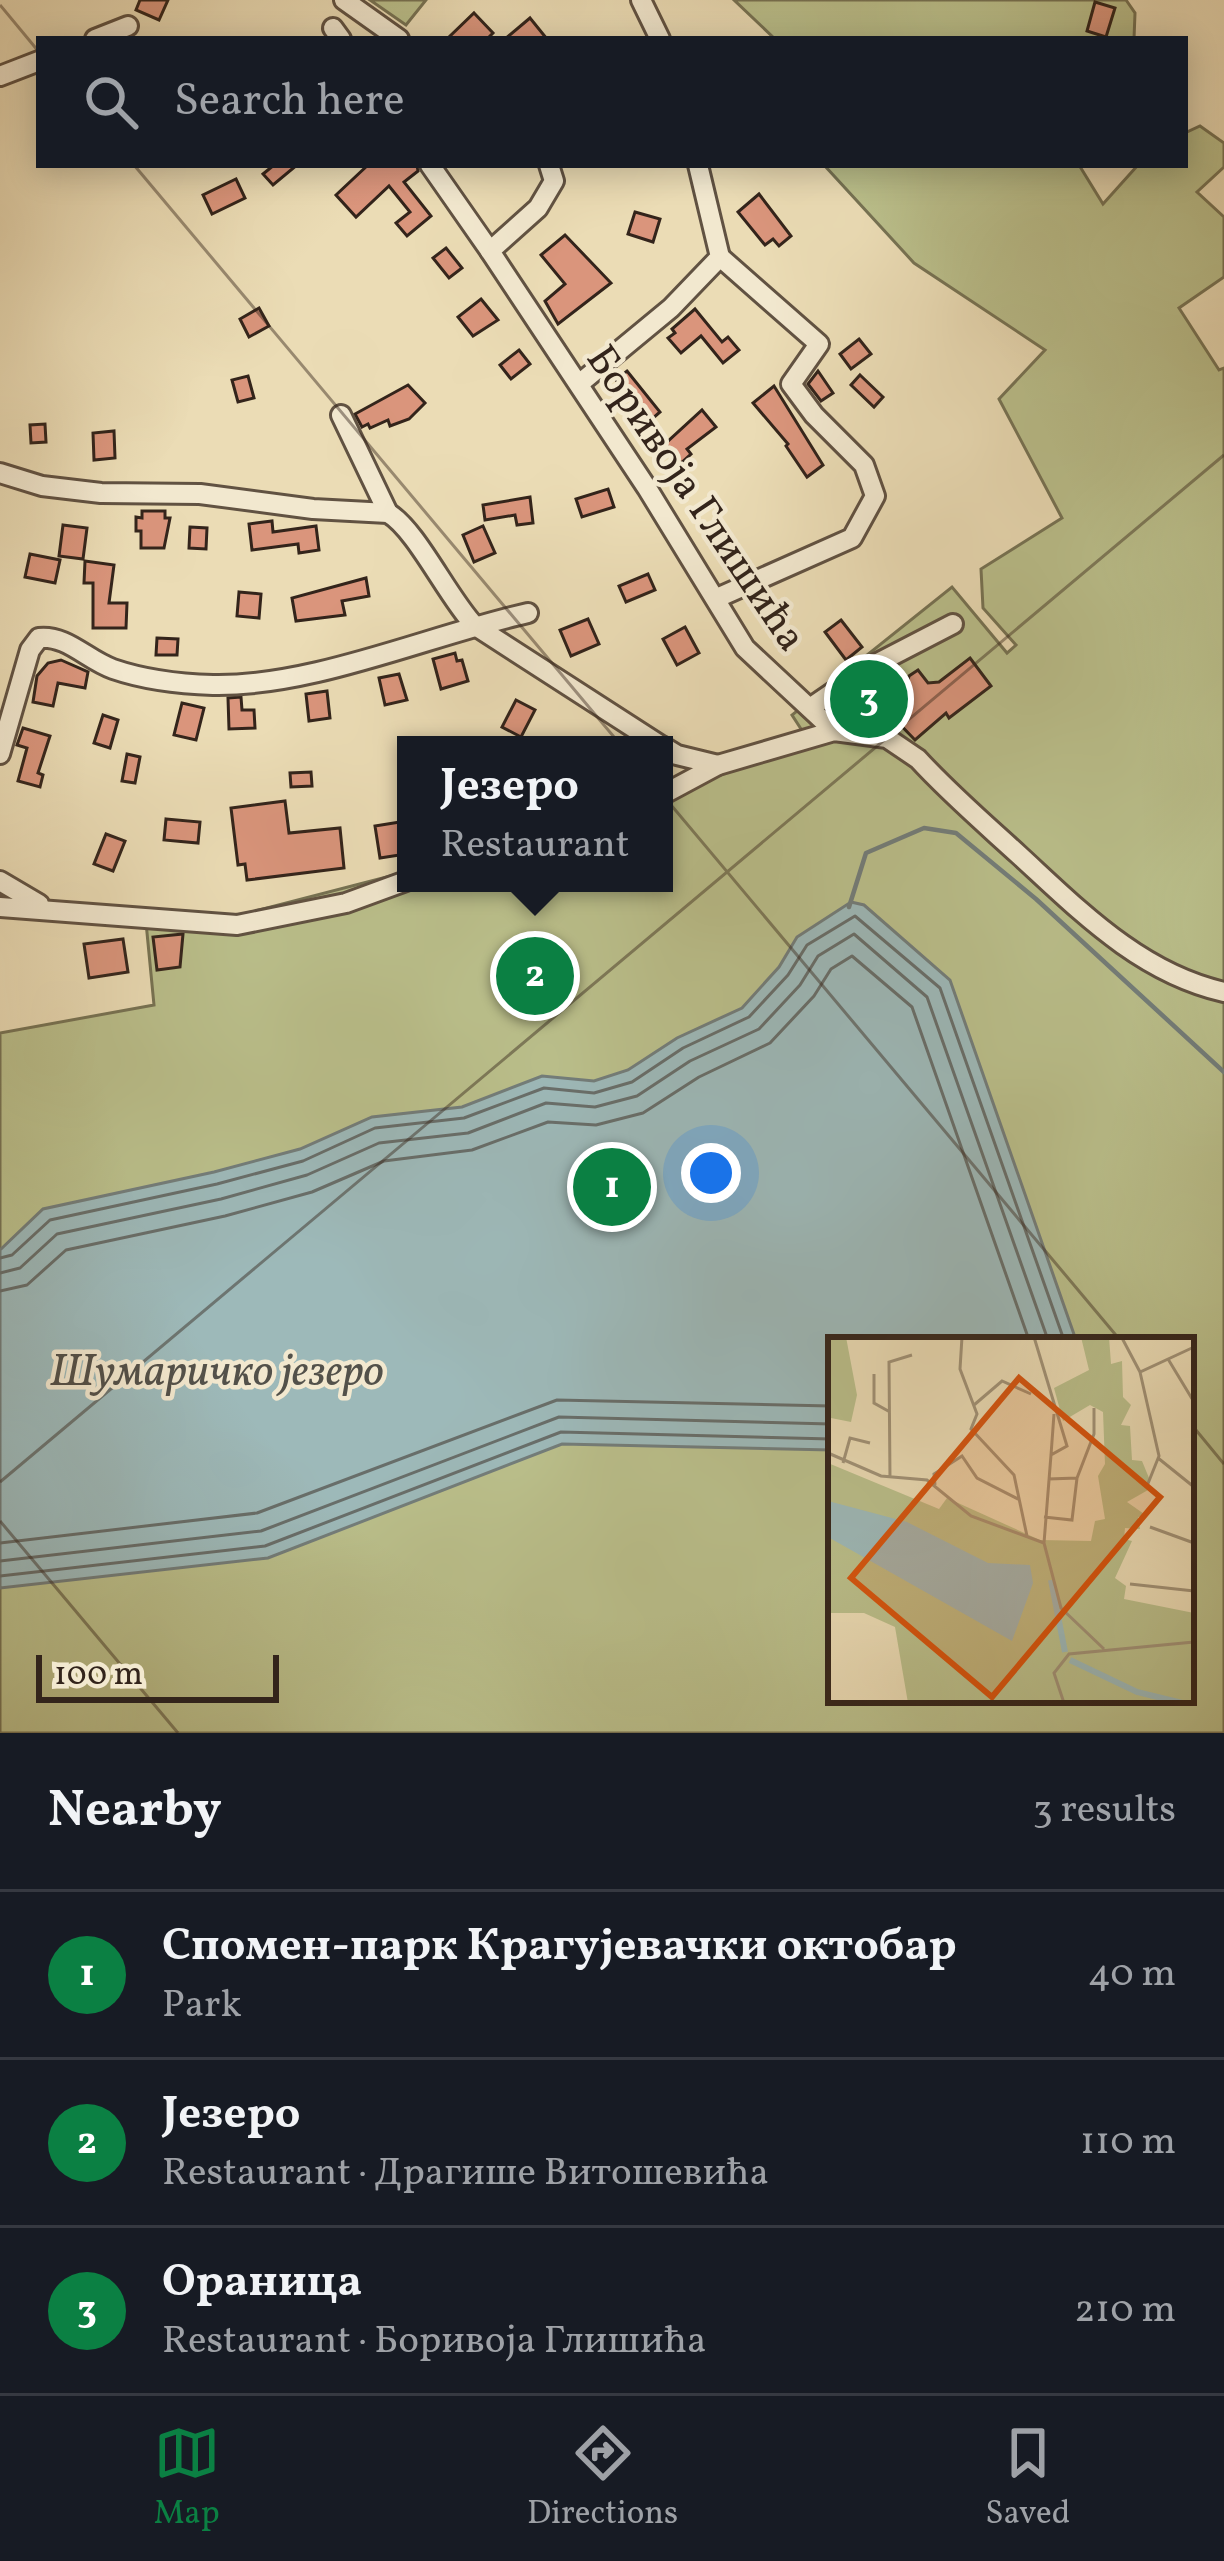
<!DOCTYPE html>
<meta charset="utf-8">
<style>
body{margin:0;font-family:Vollkorn,serif;background:#242831;color:#f1f3f6}
.scale{position:absolute;left:36px;bottom:30px;width:243px;box-sizing:border-box;padding-left:12px;border:6px solid #33241b;border-top:0;font-size:33px;line-height:42px;white-space:nowrap;color:#33241b;-webkit-text-stroke:9px #f2e8cf;paint-order:stroke}
.you{position:absolute;left:711px;top:1173px;width:42px;height:42px;margin:-30px;border:9px solid #fff;border-radius:50%;background:#1a73e8;box-shadow:0 0 0 18px #1a73e833}
.badge{display:grid;place-items:center;width:78px;height:78px;border-radius:50%;background:#0b8043;color:#fff;font-size:39px;font-weight:700}
.pin{position:absolute;translate:-50% -50%;border:6px solid #fff;box-shadow:0 3px 12px #0006}
.popup{position:absolute;left:397px;top:736px;width:276px;height:156px;box-sizing:border-box;display:grid;place-content:center;border-radius:0px;background:#171b24;filter:drop-shadow(0 3px 9px #0005);font-size:39px;white-space:nowrap;color:#9ea1a6}
.popup b{font-size:45px;color:#f1f3f6}
.popup::after{content:'';position:absolute;left:50%;top:100%;margin-left:-24px;border:24px solid transparent;border-top-color:#171b24}
.list{margin:0;padding:0;list-style:none}
h2{display:flex;justify-content:space-between;align-items:center;height:156px;margin:0;padding:0 48px;font-size:51px}
h2 small{font-size:39px;font-weight:400;color:#9ea1a6}
.list li{display:grid;grid-template-columns:78px 1fr auto;gap:36px;align-items:center;box-sizing:border-box;height:168px;padding:0 48px;border-top:3px solid #363941}
.list b{display:block;font-size:45px;white-space:nowrap}
.list p{margin:0;font-size:39px;white-space:nowrap;color:#9ea1a6}
.list em{font-size:39px;font-style:normal;color:#9ea1a6}
.icon{flex:none;width:66px;height:66px;fill:none;stroke:currentColor;stroke-width:2;stroke-linecap:round;stroke-linejoin:round}
.map{position:relative;flex:none;width:1224px;height:1733px;overflow:hidden}
.search{position:absolute;background:#171b24;box-shadow:0 6px 30px #0003;left:36px;right:36px;top:36px;height:132px;display:flex;align-items:center;gap:30px;box-sizing:border-box;padding:0 42px;border-radius:0px;color:#9ea1a6;font-size:45px}
.sheet{height:660px;background:#171b24}
nav{display:flex;justify-content:space-around;align-items:center;box-sizing:border-box;height:168px;border-top:3px solid #363941;background:#171b24;font-size:33px;color:#9ea1a6}
nav a{display:grid;justify-items:center;gap:6px}
nav .on{color:#0b8043}
.map>svg:first-child{display:block}
.green{fill:#babf8b;stroke:#767253;stroke-width:3;fill-rule:evenodd}
.water{fill:#9db9b9;stroke:#737d7a;stroke-width:3}
.lines{fill:none;stroke-linecap:round;stroke-linejoin:round}
.shore{stroke:#686e6a;stroke-width:3}
.stream{stroke:#737d7a;stroke-width:4.5}
.building{fill:#da957c;stroke:#33241b;stroke-width:3}
.minor-casing{stroke:#615242;stroke-width:24}
.minor{stroke:#f2e8cf;stroke-width:18}
.ticks{fill:none;stroke:#33241b;stroke-width:3;stroke-opacity:0.45}
.labels{text-anchor:middle;stroke-width:9;stroke-linejoin:round;paint-order:stroke}
.street-label{font-size:42px;fill:#33241b;stroke:#f2e8cf}
.water-label{font-size:45px;font-style:italic;fill:#53514a;stroke:#f2e8cf}
.inset-river{fill:none;stroke:#9db9b9;stroke-width:6}
.inset-road{fill:none;stroke:#a19277;stroke-width:3}
.view{fill:#d6540e;fill-opacity:0.15;stroke:#d6540e;stroke-width:6}
.inset-edge{fill:none;stroke:#33241b;stroke-width:6}
</style>
<div class="map">
<svg width="1224" height="1733" viewBox="0 0 1224 1733">
<rect width="100%" height="100%" fill="#ebdcb5"/>
<filter id="stains"><feTurbulence type="fractalNoise" baseFrequency=".00167" numOctaves="4"/><feColorMatrix values="0 0 0 0 .2 0 0 0 0 .09 0 0 0 0 .02 0 0 0 .5 -.17"/></filter>
<radialGradient id="worn" r=".72"><stop offset=".6" stop-color="#630" stop-opacity="0"/><stop offset="1" stop-color="#630" stop-opacity=".3"/></radialGradient>
<g class="green">
<path d="M 370,0 L 426,0 L 406,25 Z"/>
<path d="M 734,0 L 1126,0 L 1135,13 L 1134,39 L 775,39 Z"/>
<path d="M 1200,126 L 1224,143 L 1224,167 L 1197,192 L 1224,217 L 1224,277 L 1179,308 L 1219,370 L 1224,368 L 1224,1733 L 0,1733 L 0,1033 L 154,1005 L 145,912 L 228,918 L 406,872 L 406,883 L 664,883 L 664,788 L 803,732 L 792,715 L 952,587 L 1007,653 L 1016,645 L 983,608 L 981,569 L 1062,518 L 999,399 L 1045,350 L 914,263 L 824,165 L 1079,165 L 1103,204 L 1138,165 L 1185,165 L 1185,133 ZM 831,1340 L 1191,1340 L 1191,1700 L 831,1700 Z"/>
</g>
<path class="water" d="M 851,902 L 864,905 L 950,980 L 1076,1340 L 831,1340 L 831,1450 L 562,1444 L 268,1558 L 0,1588 L 0,1250 L 43,1209 L 214,1172 L 300,1149 L 372,1117 L 462,1107 L 542,1076 L 594,1081 L 628,1070 L 677,1038 L 742,1008 L 779,967 L 797,937 Z"/>
<g class="lines">
<g class="shore">
<path d="M 0,1258 L 12,1255 L 50,1220 L 217,1184 L 303,1161 L 375,1128 L 464,1118 L 544,1088 L 594,1093 L 632,1082 L 683,1048 L 749,1017 L 788,975 L 807,945 L 855,916 L 940,988 L 1064,1340"/>
<path d="M 0,1273 L 20,1268 L 57,1234 L 221,1199 L 307,1175 L 379,1143 L 468,1133 L 546,1103 L 595,1107 L 637,1096 L 690,1061 L 759,1029 L 800,985 L 818,956 L 854,934 L 927,997 L 1048,1340"/>
<path d="M 0,1291 L 27,1285 L 66,1250 L 225,1216 L 312,1192 L 384,1161 L 472,1150 L 548,1122 L 596,1125 L 643,1113 L 699,1077 L 770,1043 L 814,996 L 831,969 L 852,956 L 912,1007 L 1029,1340"/>
<path d="M 0,1543 L 257,1513 L 557,1400 L 831,1406"/>
<path d="M 0,1561 L 261,1531 L 559,1417 L 831,1424"/>
<path d="M 0,1576 L 265,1546 L 561,1432 L 831,1439"/>
</g>
<path class="stream" d="M 849,907 L 866,853 L 924,828 L 956,833 L 1036,899 L 1224,1072"/>
</g>
<g class="building">
<path d="M 140,0 L 168,0 L 159,20 L 136,10 Z"/>
<path d="M 1095,2 L 1115,8 L 1106,37 L 1087,31 Z"/>
<path d="M 474,13 L 493,33 L 487,39 L 447,39 Z"/>
<path d="M 530,18 L 547,39 L 505,39 Z"/>
<path d="M 274,165 L 297,165 L 273,185 L 263,174 Z"/>
<path d="M 368,165 L 417,165 L 418,171 L 404,182 L 431,216 L 407,236 L 396,223 L 410,212 L 389,186 L 356,217 L 336,195 Z"/>
<path d="M 236,179 L 245,198 L 212,214 L 203,195 Z"/>
<path d="M 759,194 L 791,236 L 779,246 L 773,239 L 765,245 L 738,212 Z"/>
<path d="M 635,212 L 660,219 L 653,242 L 628,234 Z"/>
<path d="M 565,235 L 611,283 L 558,324 L 545,301 L 565,284 L 541,255 Z"/>
<path d="M 446,248 L 462,268 L 449,278 L 433,258 Z"/>
<path d="M 481,299 L 498,320 L 473,336 L 458,317 Z"/>
<path d="M 259,308 L 269,326 L 249,337 L 240,319 Z"/>
<path d="M 695,309 L 722,342 L 728,337 L 739,350 L 723,363 L 701,336 L 681,353 L 668,338 L 675,333 L 672,329 Z"/>
<path d="M 859,339 L 871,354 L 851,369 L 840,354 Z"/>
<path d="M 519,350 L 530,364 L 511,379 L 500,365 Z"/>
<path d="M 627,371 L 660,412 L 644,426 L 635,416 L 642,410 L 616,380 Z"/>
<path d="M 818,371 L 833,393 L 821,401 L 808,384 Z"/>
<path d="M 860,375 L 883,397 L 874,407 L 851,385 Z"/>
<path d="M 248,376 L 254,398 L 238,402 L 232,380 Z"/>
<path d="M 408,385 L 425,403 L 409,419 L 390,426 L 388,420 L 370,428 L 368,424 L 362,427 L 355,414 Z"/>
<path d="M 774,386 L 823,465 L 807,477 L 786,446 L 788,444 L 753,403 Z"/>
<path d="M 702,410 L 716,427 L 687,449 L 691,454 L 681,463 L 665,444 Z"/>
<path d="M 45,424 L 46,442 L 31,443 L 30,425 Z"/>
<path d="M 114,431 L 115,458 L 94,460 L 93,433 Z"/>
<path d="M 608,489 L 614,507 L 582,517 L 576,499 Z"/>
<path d="M 530,497 L 533,523 L 517,525 L 515,515 L 485,520 L 483,505 Z"/>
<path d="M 142,511 L 165,511 L 165,518 L 170,518 L 164,548 L 141,548 L 141,531 L 136,531 L 136,517 L 142,518 Z"/>
<path d="M 272,521 L 273,532 L 316,526 L 319,550 L 299,553 L 298,544 L 252,550 L 249,524 Z"/>
<path d="M 63,525 L 87,528 L 83,559 L 59,556 Z"/>
<path d="M 483,526 L 495,553 L 474,562 L 463,535 Z"/>
<path d="M 190,527 L 207,528 L 206,549 L 189,548 Z"/>
<path d="M 30,554 L 60,560 L 55,583 L 25,577 Z"/>
<path d="M 85,561 L 114,565 L 109,603 L 127,603 L 126,628 L 93,628 L 93,583 L 84,583 Z"/>
<path d="M 648,574 L 655,590 L 626,602 L 619,586 Z"/>
<path d="M 366,578 L 369,596 L 342,601 L 345,615 L 296,621 L 292,598 Z"/>
<path d="M 239,592 L 261,594 L 259,618 L 237,616 Z"/>
<path d="M 588,619 L 599,644 L 571,656 L 560,630 Z"/>
<path d="M 841,620 L 862,647 L 846,660 L 825,632 Z"/>
<path d="M 685,627 L 699,653 L 677,665 L 663,639 Z"/>
<path d="M 157,638 L 178,639 L 177,655 L 156,655 Z"/>
<path d="M 455,653 L 457,661 L 462,660 L 468,681 L 441,689 L 433,659 Z"/>
<path d="M 970,658 L 991,686 L 949,718 L 946,713 L 915,740 L 864,687 L 871,683 L 907,685 L 909,676 L 918,670 L 928,683 L 939,682 Z"/>
<path d="M 61,660 L 88,672 L 85,688 L 58,683 L 53,706 L 33,702 L 37,676 L 48,663 Z"/>
<path d="M 399,674 L 407,700 L 385,705 L 379,678 Z"/>
<path d="M 327,691 L 330,718 L 309,721 L 306,694 Z"/>
<path d="M 241,697 L 242,710 L 254,710 L 255,728 L 229,729 L 228,698 Z"/>
<path d="M 516,700 L 535,710 L 521,737 L 502,727 Z"/>
<path d="M 182,703 L 204,708 L 196,740 L 174,735 Z"/>
<path d="M 103,715 L 118,720 L 110,748 L 94,743 Z"/>
<path d="M 23,728 L 50,736 L 38,773 L 43,775 L 40,787 L 18,781 L 27,748 L 17,745 Z"/>
<path d="M 127,754 L 140,757 L 135,783 L 122,781 Z"/>
<path d="M 311,772 L 312,786 L 291,787 L 290,773 Z"/>
<path d="M 285,801 L 289,833 L 340,828 L 344,868 L 247,880 L 245,864 L 238,865 L 231,808 Z"/>
<path d="M 166,819 L 200,822 L 198,843 L 164,840 Z"/>
<path d="M 406,821 L 406,854 L 380,858 L 375,826 Z"/>
<path d="M 106,834 L 125,841 L 113,871 L 94,864 Z"/>
<path d="M 183,934 L 180,967 L 157,970 L 153,937 Z"/>
<path d="M 123,939 L 128,972 L 89,978 L 84,944 Z"/>
</g>
<g class="lines">
<defs>
<g id="minor">
<path d="M 344,0 L 399,39"/>
<path d="M 641,0 L 660,39"/>
<path d="M 333,28 L 341,39"/>
<path d="M 95,39 L 128,26"/>
<path d="M 0,76 L 39,61"/>
<path d="M 430,165 L 490,251"/>
<path d="M 549,165 L 554,181 L 538,208 L 490,251 L 647,488 L 745,648 L 834,731"/>
<path d="M 579,384 L 671,308 L 720,257 L 698,165"/>
<path d="M 341,415 L 388,513"/>
<path d="M 0,473 L 42,486 L 101,493 L 200,494 L 313,509 L 388,513 C 416,529 447,596 474,625 L 660,745"/>
<path d="M 717,598 L 852,538 L 875,496 L 864,465 L 814,415 L 791,384 L 819,344 L 720,257"/>
<path d="M 810,708 L 870,667 L 953,624"/>
<path d="M 664,747 L 677,755 L 718,765"/>
<path d="M 0,754 L 30,650 L 39,638 C 67,635 87,660 113,669 C 145,680 180,684 213,685 C 313,687 430,635 528,613"/>
<path d="M 664,794 L 718,765 L 834,731 L 887,738 L 918,759 C 949,793 984,823 1019,855 C 1080,911 1140,973 1224,992"/>
<path d="M 0,881 L 39,904"/>
<path d="M 0,907 L 237,925 L 346,903 L 406,881"/>
</g>
</defs>
<use href="#minor" class="minor-casing"/>
<use href="#minor" class="minor"/>
</g>
<path class="ticks" d="M 0,5 L 39,52M 134,165 L 1120,1340M 1191,1424 L 1224,1464M 0,1482 L 1224,455M 0,1521 L 178,1733"/>
<g class="labels">
<g class="street-label">
<text transform="translate(698 497) rotate(56)" y="15">Боривоја Глишића</text>
</g>
<g class="water-label">
<text x="217" y="1385">Шумаричко језеро</text>
</g>
</g>
<g transform="translate(828 1337)">
<rect width="366" height="366" fill="#ebdcb5"/>
<path d="M 0,0 L 18,0 L 29,58 L 23,85 L 3,81 ZM 253,0 L 281,0 L 283,27 L 294,24 L 295,60 L 303,68 L 293,88 L 302,89 L 304,123 L 314,124 L 321,141 L 320,153 L 299,165 L 319,179 L 310,180 L 312,192 L 297,191 L 296,202 L 304,204 L 287,241 L 298,249 L 296,262 L 366,276 L 366,366 L 80,366 L 67,290 L 36,276 L 0,276 L 0,126 L 111,172 L 119,161 L 212,203 L 263,204 L 267,184 L 277,182 L 270,139 L 277,127 L 275,75 L 262,68 L 235,84 L 226,51 L 261,33 Z" fill="#babf8b"/>
<path d="M 0,164 L 79,185 L 160,226 L 202,228 L 205,246 L 184,304 L 0,200 Z" fill="#9db9b9"/>
<path class="inset-river" d="M 223,243 L 237,315M 242,323 L 309,355 L 354,366"/>
<path class="inset-road" d="M 134,0 L 132,32 L 149,77 L 143,92 L 186,138 L 199,199M 206,0 L 239,109 L 223,118 L 216,206 L 233,271 L 276,312M 294,1 L 312,35 L 366,10M 340,22 L 366,65M 312,35 L 331,119 L 319,149M 46,37 L 46,66 L 62,75M 146,68 L 174,44 L 203,57M 0,116 L 53,139 L 99,143 L 143,179 L 216,206M 223,118 L 226,77M 330,121 L 366,150M 15,126 L 22,101 L 42,106M 62,141 L 61,25 L 84,18M 220,142 L 249,141 L 266,97 L 266,71M 107,148 L 106,137 L 134,119 L 149,141 L 192,163M 216,180 L 244,183 L 249,141M 322,190 L 366,206M 302,247 L 366,254M 236,366 L 226,336 L 241,317 L 366,305"/>
<path class="view" d="M 191,41 L 332,160 L 164,360 L 23,241 Z"/>
<rect width="366" height="366" class="inset-edge"/>
</g>
<rect width="100%" height="100%" filter="url(#stains)"/>
<rect width="100%" height="100%" fill="url(#worn)"/>
</svg>
<div class="scale">100 m</div>
<div class="you"></div>
<div class="pin badge" style="left:612px;top:1187px">1</div>
<div class="pin badge" style="left:535px;top:976px">2</div>
<div class="popup"><b>Језеро</b>Restaurant</div>
<div class="pin badge" style="left:869px;top:699px">3</div>
<div class="search"><svg class="icon" aria-label="search" viewBox="0 0 24 24"><circle cx="10" cy="10" r="6"/><path d="M15 15l6 6"/></svg>Search here</div>
</div>
<section class="sheet">
<h2>Nearby<small>3 results</small></h2>
<ul class="list">
<li><span class="badge">1</span><div><b>Спомен-парк Крагујевачки октобар</b><p>Park</p></div><em>40 m</em></li>
<li><span class="badge">2</span><div><b>Језеро</b><p>Restaurant · Драгише Витошевића</p></div><em>110 m</em></li>
<li><span class="badge">3</span><div><b>Ораница</b><p>Restaurant · Боривоја Глишића</p></div><em>210 m</em></li>
</ul>
</section>
<nav>
<a class="on"><svg class="icon" aria-label="map" viewBox="0 0 24 24"><path d="M3 6l6-2 6 2 6-2v14l-6 2-6-2-6 2zM9 4v14M15 6v14"/></svg>Map</a>
<a><svg class="icon" aria-label="directions" viewBox="0 0 24 24"><path d="M12 3l9 9-9 9-9-9zM9 14v-3h6M13 9l2 2-2 2"/></svg>Directions</a>
<a><svg class="icon" aria-label="saved" viewBox="0 0 24 24"><path d="M7 4h10v16l-5-4-5 4z"/></svg>Saved</a>
</nav>
